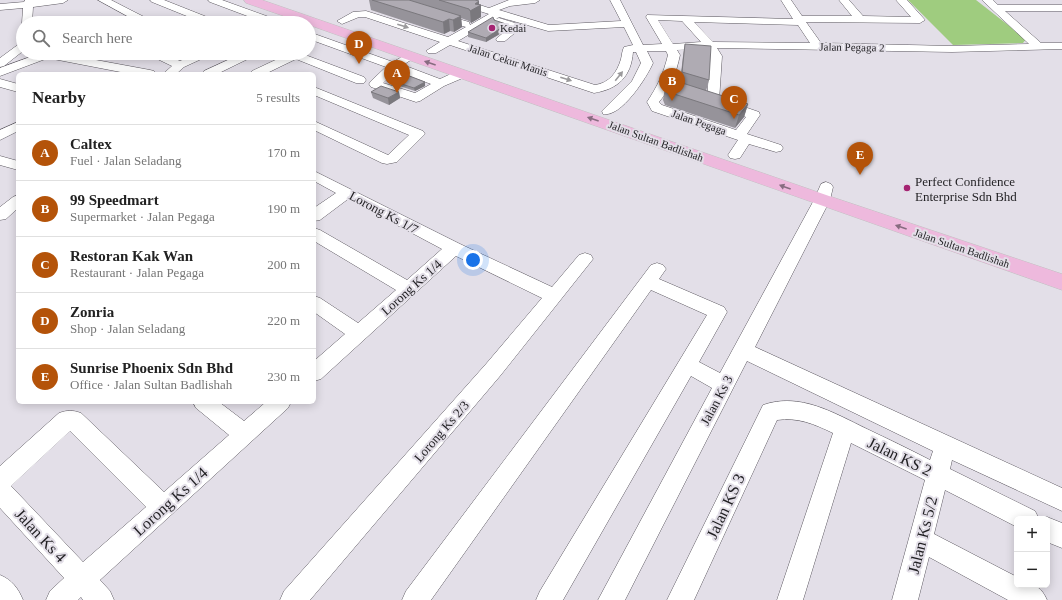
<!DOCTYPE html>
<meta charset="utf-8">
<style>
body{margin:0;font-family:"Times New Roman",serif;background:#f6f6f6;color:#222}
.controls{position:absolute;right:12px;bottom:12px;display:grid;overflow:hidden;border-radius:6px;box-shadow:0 2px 10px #0003}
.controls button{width:36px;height:36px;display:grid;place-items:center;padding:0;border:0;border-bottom:1px solid #e0e0e0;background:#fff;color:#222;font:20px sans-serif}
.you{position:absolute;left:473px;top:260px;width:14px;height:14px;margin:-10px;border:3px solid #fff;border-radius:50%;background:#1a73e8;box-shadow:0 0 0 6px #1a73e833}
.badge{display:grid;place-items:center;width:26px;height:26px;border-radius:50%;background:#b45309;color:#fff;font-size:13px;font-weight:700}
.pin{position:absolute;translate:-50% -33px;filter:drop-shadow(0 1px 2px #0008)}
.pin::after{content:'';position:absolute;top:21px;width:14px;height:12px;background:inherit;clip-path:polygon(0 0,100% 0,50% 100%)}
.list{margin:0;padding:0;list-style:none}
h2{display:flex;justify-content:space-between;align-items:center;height:52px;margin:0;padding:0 16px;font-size:17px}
h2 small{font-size:13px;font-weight:400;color:#767676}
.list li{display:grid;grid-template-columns:26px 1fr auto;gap:12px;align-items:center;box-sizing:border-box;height:56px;padding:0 16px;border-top:1px solid #e0e0e0}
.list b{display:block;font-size:15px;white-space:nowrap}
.list p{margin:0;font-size:13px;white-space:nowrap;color:#767676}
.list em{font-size:13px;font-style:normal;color:#767676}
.icon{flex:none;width:22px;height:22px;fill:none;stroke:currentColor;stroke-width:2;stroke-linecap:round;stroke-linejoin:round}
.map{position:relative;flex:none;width:1062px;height:600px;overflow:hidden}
.search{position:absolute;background:#fff;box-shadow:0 2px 10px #0003;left:16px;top:16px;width:300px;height:44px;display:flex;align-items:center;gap:10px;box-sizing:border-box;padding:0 14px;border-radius:22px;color:#767676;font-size:15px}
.panel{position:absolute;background:#fff;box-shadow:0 2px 10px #0003;left:16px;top:72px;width:300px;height:332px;border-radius:6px}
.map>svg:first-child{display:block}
.green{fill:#9fcc7f}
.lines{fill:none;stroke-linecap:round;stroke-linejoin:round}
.minor-casing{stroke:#5d5961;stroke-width:1}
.major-casing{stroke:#c1c0c1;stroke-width:1}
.minor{fill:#fff;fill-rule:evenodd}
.major{fill:#eeb9dd;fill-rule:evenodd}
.wall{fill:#96939a}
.shaded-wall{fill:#7a787d}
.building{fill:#afabb3;stroke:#7a787d}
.oneway{fill:#9b9a9c}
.oneway2{fill:#876c80}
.poi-dot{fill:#a52372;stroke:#e3dfe8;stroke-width:1.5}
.labels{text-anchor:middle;stroke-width:4;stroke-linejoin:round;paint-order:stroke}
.far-poi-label{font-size:11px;fill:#201f22;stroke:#e3dfe8;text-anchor:start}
.far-street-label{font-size:11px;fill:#201f22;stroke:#e3dfe8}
.poi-label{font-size:13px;fill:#201f22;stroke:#e3dfe8;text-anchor:start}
.street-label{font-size:13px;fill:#201f22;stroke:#e3dfe8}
.near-street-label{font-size:16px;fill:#201f22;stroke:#e3dfe8}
</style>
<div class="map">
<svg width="1062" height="600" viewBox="0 0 1062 600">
<rect width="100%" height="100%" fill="#e3dfe8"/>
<path class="green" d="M 908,0 L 976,0 L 1026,39 L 1023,43 L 953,45 Z"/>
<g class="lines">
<defs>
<g id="minor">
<path d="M 25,0 L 68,0 L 63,3 L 33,7 L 32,23 L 23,23 L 23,25 L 22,23 L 23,8 L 0,10 L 0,4 L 24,2 Z"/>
<path d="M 98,0 L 111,0 L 152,21 L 153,23 L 140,23 Z"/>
<path d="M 150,0 L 164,0 L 217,21 L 218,23 L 204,23 L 152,2 Z"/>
<path d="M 208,0 L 222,0 L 280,21 L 281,23 L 266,23 L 210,2 Z"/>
<path d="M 448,0 L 464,0 L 489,8 L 509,0 L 540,0 L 535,3 L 510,6 L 499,10 L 549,25 L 621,21 L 610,0 L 620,0 L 643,45 L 662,44 L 646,17 L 647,15 L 793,19 L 781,0 L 791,0 L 802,16 L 852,16 L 839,0 L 849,0 L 863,16 L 911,17 L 896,0 L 907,0 L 925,20 L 920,23 L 806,22 L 821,43 L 952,46 L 1029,44 L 982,0 L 993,0 L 998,5 L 1062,5 L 1062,11 L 1005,11 L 1041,43 L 1062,43 L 1062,49 L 952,52 L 717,48 L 722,56 L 719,101 L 727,101 L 759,112 L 760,115 L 747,134 L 781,145 L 783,148 L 781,151 L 776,152 L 749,144 L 740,158 L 735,159 L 730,158 L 728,155 L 738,140 L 652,111 L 647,102 C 658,85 663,75 668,55 L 666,51 L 647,51 L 653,63 C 647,77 621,118 603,114 L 602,111 L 632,81 L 641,63 L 636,52 L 633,52 C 631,77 618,89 594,93 L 450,45 L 436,53 L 428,53 L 426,51 L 440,42 L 365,17 L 359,17 L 342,24 L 337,21 L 353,12 L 366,11 L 448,37 L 466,27 L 434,18 L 433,16 L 434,14 L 438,13 L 469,22 L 470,25 L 489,14 L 450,2 ZM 499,17 L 548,31 L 624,27 L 633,45 L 624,47 C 622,51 622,55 621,59 C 617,73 609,83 595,85 L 458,41 L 495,19 L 494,21 L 495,23 L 509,28 L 496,39 L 497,41 L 505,41 L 522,27 L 521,25 L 499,18 L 496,19 ZM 658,20 L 682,21 L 701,42 L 673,44 ZM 694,22 L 798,25 L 810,43 L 713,42 ZM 706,49 L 710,56 L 707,101 L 709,104 L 717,104 L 719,107 L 746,117 L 736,130 L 662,105 L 659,102 C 671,88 676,73 680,55 L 677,50 Z"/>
<path d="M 309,32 L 393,62 L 407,54 L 415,54 L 417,56 L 403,65 L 440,79 L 457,71 L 465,71 L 467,74 L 465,77 L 444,86 L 420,101 L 416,102 L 371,87 L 369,84 L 371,81 L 386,67 L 309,39 ZM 396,71 L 431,84 L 415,93 L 383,83 Z"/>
<path d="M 23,43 L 23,51 L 4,66 L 0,67 L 0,58 L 19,44 Z"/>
<path d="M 41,53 L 58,53 L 150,70 L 154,71 L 156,74 L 131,74 L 48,58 L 0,76 L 0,68 Z"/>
<path d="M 147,53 L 162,53 L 180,61 L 197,53 L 212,53 L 210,55 L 184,67 L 176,74 L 163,74 L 172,66 L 149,55 Z"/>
<path d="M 243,53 L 258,53 L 256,55 L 217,74 L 202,74 L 204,71 Z"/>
<path d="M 284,53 L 300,53 L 364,77 L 366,80 L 364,83 L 356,83 L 296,59 L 265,74 L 250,74 L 252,71 L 286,55 Z"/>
<path d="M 0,79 L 18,84 L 18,92 L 0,87 Z"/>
<path d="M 314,87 L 423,131 L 425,134 L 397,162 L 387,164 L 382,163 L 314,130 L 314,121 L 388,155 L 409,135 L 314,95 Z"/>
<path d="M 18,122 L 18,131 L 0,140 L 0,130 Z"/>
<path d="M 0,156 L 18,161 L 18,170 L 0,165 Z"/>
<path d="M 314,171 L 460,244 L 552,287 L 579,255 L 585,253 L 591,255 L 593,259 L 500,376 L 310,600 L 280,600 L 284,591 L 486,364 L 542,298 L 456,256 L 321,379 L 314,381 L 314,361 L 345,334 L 314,312 L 314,296 L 320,298 L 358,323 L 396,290 L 314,241 L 314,228 L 320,230 L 407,280 L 442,249 L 348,199 L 320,220 L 314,221 L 314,208 L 336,193 L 314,181 Z"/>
<path d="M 826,182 L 831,184 L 833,187 L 830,200 L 755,347 L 1062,488 L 1062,511 L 952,460 L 950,469 L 1035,511 L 1039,519 L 1017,519 L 1017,527 L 945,490 L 934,534 L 1017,577 L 1017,585 C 1033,585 1040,584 1047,600 L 1008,600 L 929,557 L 918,600 L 892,600 L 925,480 L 851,443 L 803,600 L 777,600 L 833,433 C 814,424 798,417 777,420 L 694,600 L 667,600 L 763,405 C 800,392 834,413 867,429 C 888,439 909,449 930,460 L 933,451 L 747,361 L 625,600 L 598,600 L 712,388 L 691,376 L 563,600 L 536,600 L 540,591 L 707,315 L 651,290 L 431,600 L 402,600 L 406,591 L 651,265 L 657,263 L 663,265 L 666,269 L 659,279 L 724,307 L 727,312 L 699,362 L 720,373 L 814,200 L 821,184 Z"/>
<path d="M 18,195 L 18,208 L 6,219 L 0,220 L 0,207 L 13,197 Z"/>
<path d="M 193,402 L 219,402 L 244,421 L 266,402 L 291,402 L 288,408 L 100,580 L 110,591 L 114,600 L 83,600 L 81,597 L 78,600 L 46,600 L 50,591 L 64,578 L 0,508 L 0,466 L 59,413 C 68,410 72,410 81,413 L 164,492 L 229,435 L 196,408 ZM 70,431 L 146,507 L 83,562 L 11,486 Z"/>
<path d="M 1047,517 L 1062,523 L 1062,548 L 1047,542 L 1047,519 L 1042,519 Z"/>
<path d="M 0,575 C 12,580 18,588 23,600 L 0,600 Z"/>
</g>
<path id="major" d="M 244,0 L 262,0 L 829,196 L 1062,274 L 1062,290 L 309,25 L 309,23 L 304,23 L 246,3 Z"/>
</defs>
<use href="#minor" class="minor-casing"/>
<use href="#major" class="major-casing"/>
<use href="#minor" class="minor"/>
<use href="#major" class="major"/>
</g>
<g class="wall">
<path d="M 369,0 L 475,0 L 479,1 L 479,5 L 481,5 L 481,17 L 471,23 L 469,21 L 461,18 L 462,27 L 454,32 L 450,31 L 444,34 L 371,10 Z"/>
<path d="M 494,20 L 506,29 L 498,35 L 486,42 L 468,37 L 468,32 Z"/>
<path d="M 685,44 L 709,80 L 706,91 L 748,104 L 744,117 L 735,128 L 665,105 L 663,100 L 665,87 L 680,82 L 683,56 Z"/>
<path d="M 386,79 L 425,82 L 425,86 L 415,91 L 387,82 Z"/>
<path d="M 371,92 L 399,92 L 400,98 L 389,105 L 373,98 Z"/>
</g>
<g class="shaded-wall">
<path d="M 479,1 L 479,6 L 481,5 L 481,17 L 471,23 L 470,11 L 475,4 Z"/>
<path d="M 461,16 L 462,27 L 454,32 L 453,20 Z"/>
<path d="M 449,19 L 450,31 L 444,34 L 443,22 Z"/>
<path d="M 506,24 L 506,29 L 498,35 L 486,42 L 486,38 Z"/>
<path d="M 425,82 L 425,86 L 415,91 L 414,88 Z"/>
<path d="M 399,92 L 400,98 L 389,105 L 388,98 Z"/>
<path d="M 748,104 L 744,117 L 735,128 L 739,115 Z"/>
</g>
<g class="building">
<path d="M 372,0 L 409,0 L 461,16 L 453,20 L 449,19 L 443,22 Z"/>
<path d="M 439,0 L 475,0 L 479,1 L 475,4 L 481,5 L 470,11 L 469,9 Z"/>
<path d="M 493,17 L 494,20 L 506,24 L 498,30 L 486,38 L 468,32 Z"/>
<path d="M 685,44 L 711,46 L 709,80 L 682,72 Z"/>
<path d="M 399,72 L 425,82 L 414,88 L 386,79 Z"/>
<path d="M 673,80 L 748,104 L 739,115 L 668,92 L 665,87 Z"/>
<path d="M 381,86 L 399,92 L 388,98 L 371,92 Z"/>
</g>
<defs><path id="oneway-solid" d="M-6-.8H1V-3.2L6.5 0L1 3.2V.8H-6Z"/></defs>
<g class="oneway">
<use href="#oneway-solid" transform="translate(403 26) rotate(18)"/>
<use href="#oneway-solid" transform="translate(619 76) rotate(-51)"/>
<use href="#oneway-solid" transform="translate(566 79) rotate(18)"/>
</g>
<g class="oneway2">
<use href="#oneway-solid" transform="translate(430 63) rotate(-161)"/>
<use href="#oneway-solid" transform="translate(593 119) rotate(-161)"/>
<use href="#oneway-solid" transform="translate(785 187) rotate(-160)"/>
<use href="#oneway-solid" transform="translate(901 227) rotate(-161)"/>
</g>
<g class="poi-dot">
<circle cx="492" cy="28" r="4"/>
<circle cx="907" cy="188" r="4"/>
</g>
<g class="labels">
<g class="far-poi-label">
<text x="500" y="32">Kedai</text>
</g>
<g class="far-street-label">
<text transform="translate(852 47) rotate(1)" y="4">Jalan Pegaga 2</text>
<text transform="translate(508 60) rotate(18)" y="4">Jalan Cekur Manis</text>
<text transform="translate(699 122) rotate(19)" y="4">Jalan Pegaga</text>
<text transform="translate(656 141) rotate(20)" y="4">Jalan Sultan Badlishah</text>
<text transform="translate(962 248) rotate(19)" y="4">Jalan Sultan Badlishah</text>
</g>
<g class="poi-label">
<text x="915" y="186">Perfect Confidence<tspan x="915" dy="15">Enterprise Sdn Bhd</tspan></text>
</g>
<g class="street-label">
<text transform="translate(384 212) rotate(28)" y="5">Lorong Ks 1/7</text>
<text transform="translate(411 287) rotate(-42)" y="5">Lorong Ks 1/4</text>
<text transform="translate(716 400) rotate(-62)" y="5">Jalan Ks 3</text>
<text transform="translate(441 431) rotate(-49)" y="5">Lorong Ks 2/3</text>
</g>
<g class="near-street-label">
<text transform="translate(900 456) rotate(26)" y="6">Jalan KS 2</text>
<text transform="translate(170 501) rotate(-42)" y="6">Lorong Ks 1/4</text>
<text transform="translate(725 506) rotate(-65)" y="6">Jalan KS 3</text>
<text transform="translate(41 535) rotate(47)" y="6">Jalan Ks 4</text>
<text transform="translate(922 535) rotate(-76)" y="6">Jalan Ks 5/2</text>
</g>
</g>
</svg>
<div class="controls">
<button>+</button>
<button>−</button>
</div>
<div class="you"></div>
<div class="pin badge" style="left:397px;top:93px">A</div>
<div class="pin badge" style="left:672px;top:101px">B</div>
<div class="pin badge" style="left:734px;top:119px">C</div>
<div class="pin badge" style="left:359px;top:64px">D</div>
<div class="pin badge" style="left:860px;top:175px">E</div>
<div class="search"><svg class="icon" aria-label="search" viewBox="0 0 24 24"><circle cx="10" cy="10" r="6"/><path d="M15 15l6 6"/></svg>Search here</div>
<section class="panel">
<h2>Nearby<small>5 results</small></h2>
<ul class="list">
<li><span class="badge">A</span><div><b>Caltex</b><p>Fuel · Jalan Seladang</p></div><em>170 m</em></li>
<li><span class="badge">B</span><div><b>99 Speedmart</b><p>Supermarket · Jalan Pegaga</p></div><em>190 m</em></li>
<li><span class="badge">C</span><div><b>Restoran Kak Wan</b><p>Restaurant · Jalan Pegaga</p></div><em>200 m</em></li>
<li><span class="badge">D</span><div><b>Zonria</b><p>Shop · Jalan Seladang</p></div><em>220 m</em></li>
<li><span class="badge">E</span><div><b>Sunrise Phoenix Sdn Bhd</b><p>Office · Jalan Sultan Badlishah</p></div><em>230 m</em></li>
</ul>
</section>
</div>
